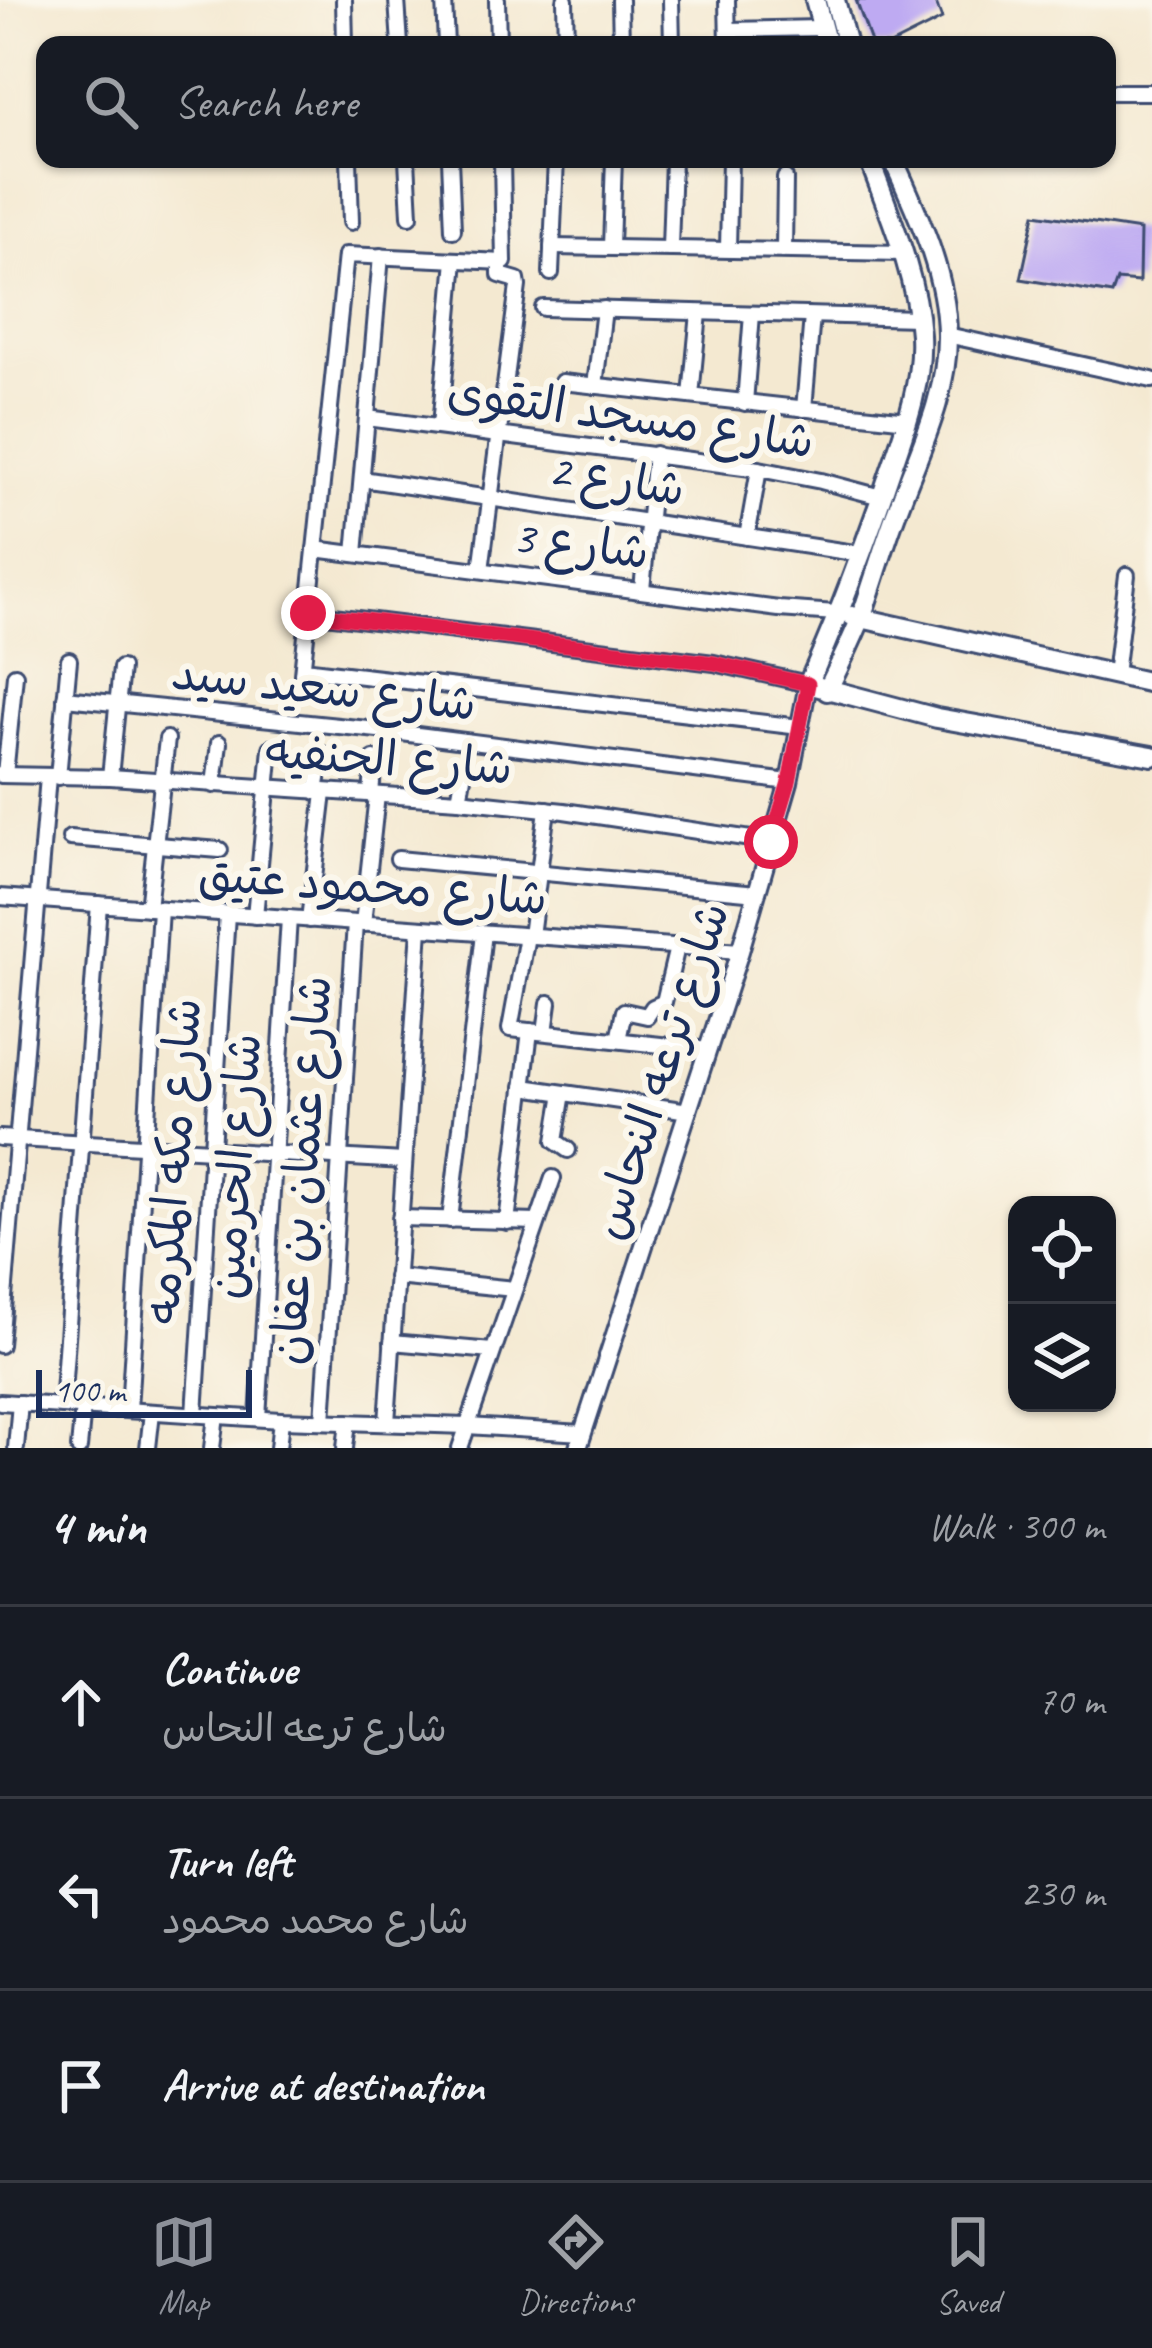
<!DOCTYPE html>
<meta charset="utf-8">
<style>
body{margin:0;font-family:Caveat,"Playpen Sans Arabic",sans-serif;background:#242831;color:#f1f3f6}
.controls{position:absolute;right:36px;bottom:36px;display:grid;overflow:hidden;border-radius:24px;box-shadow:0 3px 9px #0004}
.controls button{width:108px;height:108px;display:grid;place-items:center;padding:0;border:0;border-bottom:3px solid #363941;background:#171b24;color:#f1f3f6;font:60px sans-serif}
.scale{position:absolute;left:36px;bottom:30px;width:216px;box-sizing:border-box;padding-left:12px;border:6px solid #1b2f5e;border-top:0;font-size:33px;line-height:42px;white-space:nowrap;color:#1b2f5e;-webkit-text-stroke:9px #fbf7ec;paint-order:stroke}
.stop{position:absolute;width:36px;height:36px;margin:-27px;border:9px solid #e11d48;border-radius:50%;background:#fff}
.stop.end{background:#e11d48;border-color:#fff;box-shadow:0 3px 12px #0008}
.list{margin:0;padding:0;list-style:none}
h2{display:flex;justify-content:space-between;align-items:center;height:156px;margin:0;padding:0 48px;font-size:51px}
h2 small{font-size:39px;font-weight:400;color:#9ea1a6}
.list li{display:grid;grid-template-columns:78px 1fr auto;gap:36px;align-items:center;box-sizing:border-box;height:192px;padding:0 48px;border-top:3px solid #363941}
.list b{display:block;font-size:45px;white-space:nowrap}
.list p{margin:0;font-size:39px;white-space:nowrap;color:#9ea1a6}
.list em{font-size:39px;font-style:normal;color:#9ea1a6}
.icon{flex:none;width:66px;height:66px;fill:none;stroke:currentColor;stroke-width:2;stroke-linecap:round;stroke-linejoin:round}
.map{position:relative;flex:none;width:1152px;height:1448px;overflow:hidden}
.search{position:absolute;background:#171b24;box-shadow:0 3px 9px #0004;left:36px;right:36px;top:36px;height:132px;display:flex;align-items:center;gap:30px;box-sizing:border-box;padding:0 42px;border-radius:24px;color:#9ea1a6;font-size:45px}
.sheet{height:732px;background:#171b24}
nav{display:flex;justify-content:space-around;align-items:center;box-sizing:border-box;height:168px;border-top:3px solid #363941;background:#171b24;font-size:33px;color:#9ea1a6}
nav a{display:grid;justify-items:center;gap:6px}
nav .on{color:#8c9099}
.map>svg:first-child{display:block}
.building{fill:#beaaf2}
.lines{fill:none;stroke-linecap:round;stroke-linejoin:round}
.minor-casing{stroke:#3c4b6f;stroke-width:20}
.tertiary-casing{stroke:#3c4b6f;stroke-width:22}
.secondary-casing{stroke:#3c4b6f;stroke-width:24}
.minor{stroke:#fff;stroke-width:14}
.tertiary{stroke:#fff;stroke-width:16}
.secondary{stroke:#fff;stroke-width:18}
.route{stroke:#e11d48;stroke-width:15}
.labels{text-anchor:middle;stroke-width:12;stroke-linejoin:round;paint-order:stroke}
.street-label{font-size:48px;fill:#1b2f5e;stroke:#fbf7ec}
</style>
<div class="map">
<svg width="1152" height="1448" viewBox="0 0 1152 1448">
<rect width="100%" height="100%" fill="#fbf7ec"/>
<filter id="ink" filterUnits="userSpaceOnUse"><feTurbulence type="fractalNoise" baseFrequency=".00833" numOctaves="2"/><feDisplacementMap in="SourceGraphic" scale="24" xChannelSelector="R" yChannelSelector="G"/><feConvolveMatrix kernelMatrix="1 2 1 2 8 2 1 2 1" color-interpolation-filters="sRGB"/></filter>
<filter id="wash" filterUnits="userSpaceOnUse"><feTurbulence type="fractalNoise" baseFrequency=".004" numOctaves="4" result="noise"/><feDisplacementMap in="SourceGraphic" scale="48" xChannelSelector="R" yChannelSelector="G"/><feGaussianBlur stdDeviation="2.7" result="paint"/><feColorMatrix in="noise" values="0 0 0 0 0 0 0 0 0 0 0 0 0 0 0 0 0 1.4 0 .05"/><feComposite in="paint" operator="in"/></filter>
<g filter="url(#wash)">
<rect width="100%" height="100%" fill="#f4e9d1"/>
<g id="blocks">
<g class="building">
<path d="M 856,0 L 935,0 L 942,19 L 890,45 L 872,45 Z"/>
<path d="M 1035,214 L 1140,230 L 1139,282 L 1117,280 L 1112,294 L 1021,279 Z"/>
</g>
</g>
</g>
<g filter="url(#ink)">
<use href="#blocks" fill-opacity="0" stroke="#3c4b6f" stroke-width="3"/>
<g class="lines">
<defs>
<g id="minor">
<path d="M 344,0 L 345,45"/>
<path d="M 397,0 L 400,45"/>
<path d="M 444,0 L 446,45"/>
<path d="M 497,0 L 498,45"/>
<path d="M 565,0 L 566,45"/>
<path d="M 620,0 L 621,45"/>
<path d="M 671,0 L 672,45"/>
<path d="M 727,0 L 728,45"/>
<path d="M 728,30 L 821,28"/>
<path d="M 1107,92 L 1152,92"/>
<path d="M 349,159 L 351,222"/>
<path d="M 407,159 L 410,216"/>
<path d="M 450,159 L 453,230"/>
<path d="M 552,247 L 904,253"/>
<path d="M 611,247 L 614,159"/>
<path d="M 670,248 L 673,159"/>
<path d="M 728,249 L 730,159"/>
<path d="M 784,250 L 785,178"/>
<path d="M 551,273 L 556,159"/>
<path d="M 543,308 L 918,318"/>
<path d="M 947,335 L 1152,380"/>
<path d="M 562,382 L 908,420"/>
<path d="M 595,386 L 604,309"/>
<path d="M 691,396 L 699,313"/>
<path d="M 745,403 L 752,314"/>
<path d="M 804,409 L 812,316"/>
<path d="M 367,418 L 759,469 L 821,481 L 881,497"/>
<path d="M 440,426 L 455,260"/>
<path d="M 362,479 L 861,554"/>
<path d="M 747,537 L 759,469"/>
<path d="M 315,549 L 779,609 L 836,613"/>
<path d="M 355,554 L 381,256"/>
<path d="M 481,570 L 518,286 L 517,280 L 500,275 L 500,262"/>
<path d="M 642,590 L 655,454"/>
<path d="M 309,613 L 714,663 L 808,684"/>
<path d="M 303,669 L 800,727"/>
<path d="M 302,674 L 346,255 L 504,262 L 502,159"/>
<path d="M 1115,675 L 1127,575"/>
<path d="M 65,698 L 378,730 L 789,782"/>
<path d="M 0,775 L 110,777 L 459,800 L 564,811 L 771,842"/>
<path d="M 5,775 L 15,675"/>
<path d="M 58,777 L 69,660"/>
<path d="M 110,777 L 121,668"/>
<path d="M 214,785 L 219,743"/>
<path d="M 316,792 L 322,754"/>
<path d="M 371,795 L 374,759"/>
<path d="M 459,800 L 464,772"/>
<path d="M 70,838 L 220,850"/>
<path d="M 398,859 L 757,893"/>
<path d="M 0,897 L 740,951"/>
<path d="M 148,908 L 167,739"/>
<path d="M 255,916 L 271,748"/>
<path d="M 309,920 L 324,793"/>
<path d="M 363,924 L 377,795"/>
<path d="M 527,936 L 510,1029 L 708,1050"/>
<path d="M 531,936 L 547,809"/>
<path d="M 545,1032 L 549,1003"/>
<path d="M 618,1040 L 624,1011 L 647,1016 L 653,1007 L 664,1002 L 677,947"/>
<path d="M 523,1087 L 689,1111"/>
<path d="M 563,1093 L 555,1141 L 568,1150"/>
<path d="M 0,1138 L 404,1161"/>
<path d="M 400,1218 L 537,1222"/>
<path d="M 450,1220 L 484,933"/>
<path d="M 507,1222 L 530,1031"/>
<path d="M 396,1277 L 514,1289"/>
<path d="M 392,1342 L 492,1351"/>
<path d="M 0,1345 L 48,777"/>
<path d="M 0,1402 L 281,1420 L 467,1426 L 583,1433"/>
<path d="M 62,1406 L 99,904"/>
<path d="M 129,1410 L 160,909"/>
<path d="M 195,1414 L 227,914"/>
<path d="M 258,1418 L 289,918"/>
<path d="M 323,1421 L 355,923"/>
<path d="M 387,1423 L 420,928"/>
<path d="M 16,1448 L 20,1403"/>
<path d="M 79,1448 L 83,1407"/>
<path d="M 148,1448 L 152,1412"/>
<path d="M 212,1448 L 216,1416"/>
<path d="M 278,1448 L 281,1420"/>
<path d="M 345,1448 L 348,1422"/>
<path d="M 460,1448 L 553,1178"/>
</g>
<path id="tertiary" d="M 578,1448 L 740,951 L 789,782 L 808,684"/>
<g id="secondary">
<path d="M 815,0 L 827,45"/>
<path d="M 835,0 L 847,45"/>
<path d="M 869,159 C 890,216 916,274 920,335 C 923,387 901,439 885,487 C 862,553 837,621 808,684 L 937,718 L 1152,756"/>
<path d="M 852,616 L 1152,683"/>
<path d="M 827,691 C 839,666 852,641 862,615 C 874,581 884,545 897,511 C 918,453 948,397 947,334 C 946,272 918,215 893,159"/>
</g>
</defs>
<use href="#minor" class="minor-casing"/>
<use href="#tertiary" class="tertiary-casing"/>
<use href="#secondary" class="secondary-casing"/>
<use href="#minor" class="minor"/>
<use href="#tertiary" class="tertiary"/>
<use href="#secondary" class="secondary"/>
</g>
</g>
<g class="lines" filter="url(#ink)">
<path class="route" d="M 308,613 L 714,663 L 808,684 L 789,782 L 771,842"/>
</g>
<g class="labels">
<g class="street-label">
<text transform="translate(631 415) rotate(8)" y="17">شارع مسجد التقوى</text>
<text transform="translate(617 478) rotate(9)" y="17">شارع 2</text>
<text transform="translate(581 543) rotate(7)" y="17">شارع 3</text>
<text transform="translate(324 687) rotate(6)" y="17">شارع سعيد سيد</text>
<text transform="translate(389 758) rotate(4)" y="17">شارع الحنفيه</text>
<text transform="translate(373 885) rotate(4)" y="17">شارع محمود عتيق</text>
<text transform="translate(659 1070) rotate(-72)" y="17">شارع ترعه النحاس</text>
<text transform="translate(172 1161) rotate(-86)" y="17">شارع مكه المكرمه</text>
<text transform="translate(234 1166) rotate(-86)" y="17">شارع الحرمين</text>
<text transform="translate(300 1170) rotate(-86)" y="17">شارع عثمان بن عفان</text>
</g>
</g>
</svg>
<div class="controls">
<button><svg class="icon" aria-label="locate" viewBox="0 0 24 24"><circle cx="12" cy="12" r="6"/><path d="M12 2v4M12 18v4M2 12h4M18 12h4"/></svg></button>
<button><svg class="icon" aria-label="layers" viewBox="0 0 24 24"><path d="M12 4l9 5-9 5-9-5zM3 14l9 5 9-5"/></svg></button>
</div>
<div class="scale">100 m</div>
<div class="stop" style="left:771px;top:842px"></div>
<div class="stop end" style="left:308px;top:613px"></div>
<div class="search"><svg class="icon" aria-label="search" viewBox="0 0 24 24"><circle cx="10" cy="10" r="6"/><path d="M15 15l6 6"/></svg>Search here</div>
</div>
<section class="sheet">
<h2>4 min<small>Walk · 300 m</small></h2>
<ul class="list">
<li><svg class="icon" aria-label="ahead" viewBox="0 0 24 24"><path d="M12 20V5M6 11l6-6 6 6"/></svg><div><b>Continue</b><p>شارع ترعه النحاس</p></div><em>70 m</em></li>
<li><svg class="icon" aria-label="left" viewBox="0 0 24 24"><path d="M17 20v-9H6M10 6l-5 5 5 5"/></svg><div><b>Turn left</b><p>شارع محمد محمود</p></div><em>230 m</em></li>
<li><svg class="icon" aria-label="arrive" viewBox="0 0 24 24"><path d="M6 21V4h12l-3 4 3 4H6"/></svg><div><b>Arrive at destination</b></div></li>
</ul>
</section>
<nav>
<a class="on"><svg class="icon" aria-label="map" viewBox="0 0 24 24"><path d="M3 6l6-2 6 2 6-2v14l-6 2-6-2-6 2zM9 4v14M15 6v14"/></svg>Map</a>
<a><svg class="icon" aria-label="directions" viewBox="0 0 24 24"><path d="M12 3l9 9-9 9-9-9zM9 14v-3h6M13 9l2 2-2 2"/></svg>Directions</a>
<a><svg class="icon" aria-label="saved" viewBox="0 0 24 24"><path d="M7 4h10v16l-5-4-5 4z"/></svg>Saved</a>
</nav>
